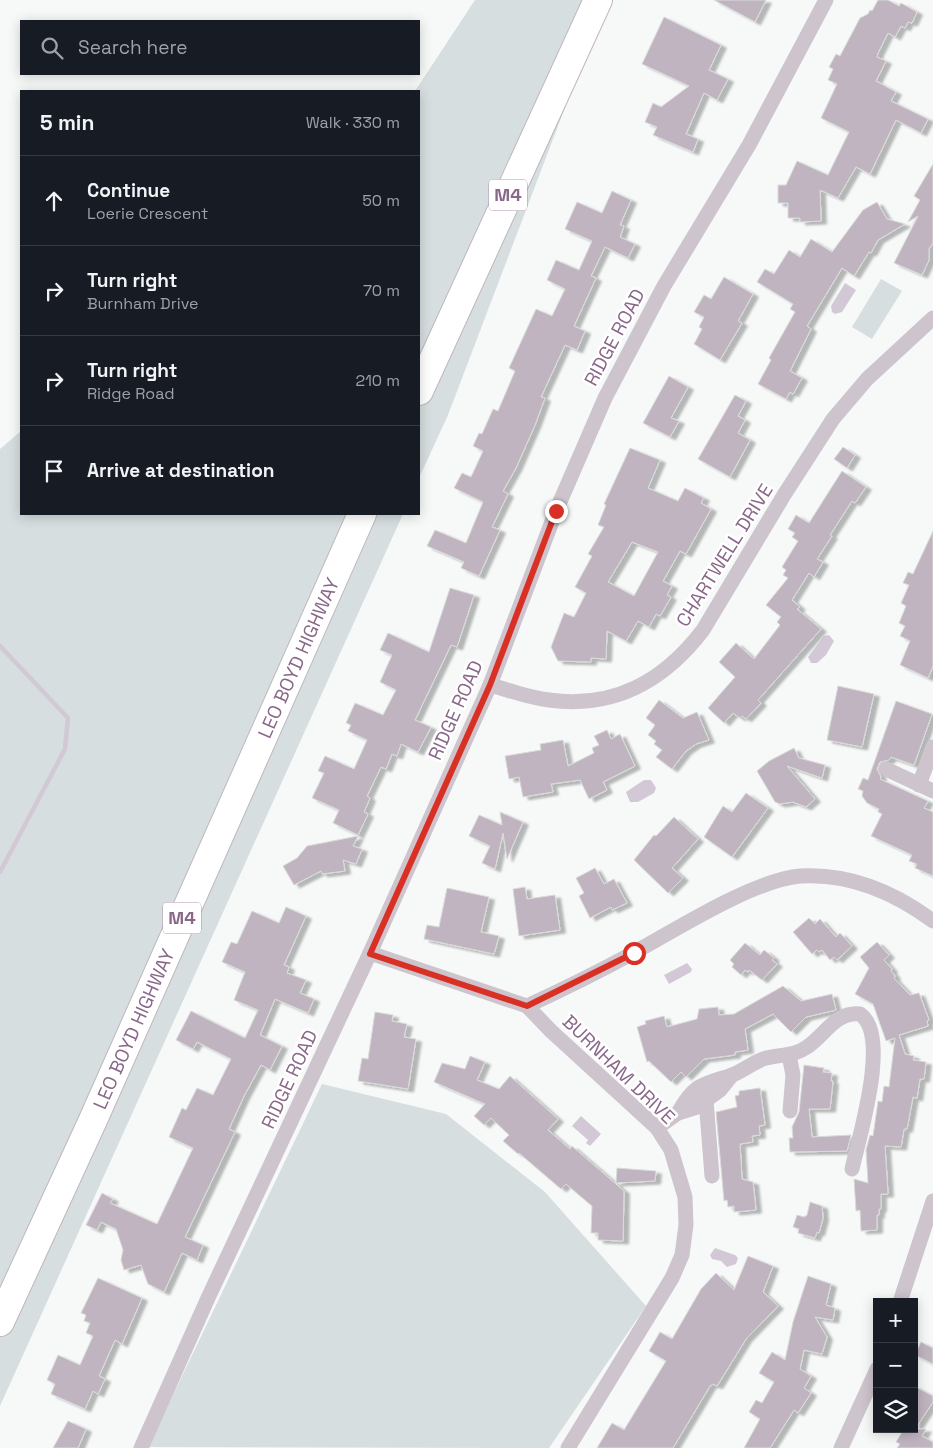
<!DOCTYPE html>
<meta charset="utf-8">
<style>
body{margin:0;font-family:"Space Grotesk",sans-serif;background:#20242c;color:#f1f3f6}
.controls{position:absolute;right:15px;bottom:15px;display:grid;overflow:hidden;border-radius:0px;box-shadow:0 2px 12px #0003}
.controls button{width:45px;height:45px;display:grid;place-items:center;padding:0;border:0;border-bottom:1px solid #363941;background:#171b24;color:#f1f3f6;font:25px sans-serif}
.stop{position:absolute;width:15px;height:15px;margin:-11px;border:4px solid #d93025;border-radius:50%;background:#fff}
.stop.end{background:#d93025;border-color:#fff;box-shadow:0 1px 5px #0008}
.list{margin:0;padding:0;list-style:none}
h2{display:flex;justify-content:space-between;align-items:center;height:65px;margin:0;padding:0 20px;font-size:21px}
h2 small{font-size:16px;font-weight:400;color:#9ea1a6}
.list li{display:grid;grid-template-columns:32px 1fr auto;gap:15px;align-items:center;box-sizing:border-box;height:90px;padding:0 20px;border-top:1px solid #363941}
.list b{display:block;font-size:19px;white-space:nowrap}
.list p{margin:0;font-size:16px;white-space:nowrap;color:#9ea1a6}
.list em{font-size:16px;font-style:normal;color:#9ea1a6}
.icon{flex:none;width:28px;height:28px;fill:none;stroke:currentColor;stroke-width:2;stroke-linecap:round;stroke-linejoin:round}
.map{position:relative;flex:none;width:933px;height:1448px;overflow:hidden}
.search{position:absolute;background:#171b24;box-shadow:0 2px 12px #0003;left:20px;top:20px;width:400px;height:55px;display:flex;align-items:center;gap:12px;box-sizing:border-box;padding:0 18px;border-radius:0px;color:#9ea1a6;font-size:19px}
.panel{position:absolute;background:#171b24;box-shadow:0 2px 12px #0003;left:20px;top:90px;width:400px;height:425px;border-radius:0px}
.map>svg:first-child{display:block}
.green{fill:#d6dedf}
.water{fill:#d3c8d5}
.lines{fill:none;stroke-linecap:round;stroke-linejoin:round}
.stream{stroke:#d3c8d5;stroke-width:4.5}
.building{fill:#c1b4c1;stroke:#d9dbda;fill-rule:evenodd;filter:url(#shadow)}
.highway-casing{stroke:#bfb7bf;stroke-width:30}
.street{stroke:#cdc4cd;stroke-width:15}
.highway{stroke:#fff;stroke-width:28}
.route{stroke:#d93025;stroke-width:6}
.labels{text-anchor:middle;stroke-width:5;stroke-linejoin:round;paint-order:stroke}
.shield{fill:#fff;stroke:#ac95ac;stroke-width:1}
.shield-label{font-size:18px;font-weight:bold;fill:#896789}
.street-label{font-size:19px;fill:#896789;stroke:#fff}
</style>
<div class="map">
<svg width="933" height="1448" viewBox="0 0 933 1448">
<defs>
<filter id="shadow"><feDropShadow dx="5.5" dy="3" stdDeviation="1" flood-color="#0004"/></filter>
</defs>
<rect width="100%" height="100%" fill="#f7f9f8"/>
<g class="green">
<path d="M 475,0 L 606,0 L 448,415 L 419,478 L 419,91 L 415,91 Z"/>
<path d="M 881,279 L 902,291 L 872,339 L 852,327 Z"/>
<path d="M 21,431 L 21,514 L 403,514 L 0,1406 L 0,449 Z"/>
<path d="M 322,1084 L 446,1114 L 545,1192 L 646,1306 L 549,1448 L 148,1447 Z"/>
</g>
<g class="water">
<path d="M 845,283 L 856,290 L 842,312 L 835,314 L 832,312 L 831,306 Z"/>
<path d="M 829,635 L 834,641 L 826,655 L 817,663 L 811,663 L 808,657 L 824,636 Z"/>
<path d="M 644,780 L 651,780 L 656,788 L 654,793 L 638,802 L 630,802 L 626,792 Z"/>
<path d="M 687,963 L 692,969 L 691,972 L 669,984 L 664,975 Z"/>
<path d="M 581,1116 L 601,1134 L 590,1146 L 586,1143 L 588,1140 L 572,1126 Z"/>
<path d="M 715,1248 L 735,1255 L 738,1258 L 736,1264 L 727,1267 L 721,1261 L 712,1259 L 710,1255 Z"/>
</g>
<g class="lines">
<path class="stream" d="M 0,646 L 68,718 L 65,749 L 0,872"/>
</g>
<g class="building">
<path d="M 714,0 L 766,0 L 755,22 Z"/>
<path d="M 878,0 L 888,0 L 899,6 L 901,3 L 917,12 L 912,23 L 908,22 L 905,28 L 901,26 L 895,37 L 888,33 L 878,53 L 877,57 L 886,61 L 876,81 L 896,92 L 891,101 L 928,119 L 921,133 L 896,120 L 870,174 L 856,167 L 838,198 L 820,190 L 821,221 L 800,222 L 800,218 L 788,218 L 788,203 L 778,203 L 778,185 L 786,185 L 797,161 L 828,175 L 849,132 L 821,118 L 837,84 L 828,80 L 833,69 L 829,67 L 836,54 L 840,56 L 860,18 L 868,14 L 870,10 L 872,11 Z"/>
<path d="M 664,17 L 721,45 L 709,70 L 728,79 L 717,100 L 704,93 L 686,134 L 698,139 L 693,152 L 653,135 L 657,127 L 645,122 L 653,103 L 661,107 L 689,86 L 642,64 Z"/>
<path d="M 933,164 L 933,243 L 929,249 L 929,260 L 922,275 L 894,263 L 918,216 L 908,222 L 920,200 L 914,196 Z"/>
<path d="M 612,191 L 631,200 L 620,225 L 624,226 L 620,237 L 635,244 L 628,258 L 605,247 L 591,276 L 596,278 L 574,326 L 585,331 L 577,350 L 565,345 L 541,397 L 545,398 L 535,425 L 516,468 L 503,491 L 508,494 L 492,527 L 500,530 L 479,576 L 461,568 L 464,562 L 427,546 L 435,530 L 466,543 L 483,502 L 454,488 L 462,473 L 471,477 L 483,451 L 473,446 L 479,433 L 482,434 L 493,409 L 498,411 L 515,371 L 509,368 L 536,309 L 552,316 L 565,289 L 547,280 L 556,260 L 579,270 L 592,241 L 565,229 L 577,202 L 602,213 Z"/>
<path d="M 877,202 L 887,219 L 905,224 L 878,240 L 871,253 L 869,252 L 854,276 L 842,268 L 807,326 L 811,329 L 790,371 L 802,378 L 793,394 L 790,392 L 786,399 L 758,384 L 771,360 L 769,358 L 795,312 L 790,309 L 793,304 L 757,282 L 765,269 L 774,274 L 789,250 L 800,257 L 811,239 L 832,252 L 863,210 Z"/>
<path d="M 724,277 L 753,294 L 738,321 L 742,323 L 720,360 L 694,344 L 702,329 L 699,327 L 704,317 L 694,312 L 704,295 L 711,299 Z"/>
<path d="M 669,376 L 688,387 L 671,418 L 679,421 L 670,437 L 643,423 Z"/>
<path d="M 735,395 L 746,401 L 738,416 L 745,420 L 738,433 L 750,440 L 730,477 L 698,459 Z"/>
<path d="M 843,447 L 855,455 L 847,468 L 834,459 Z"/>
<path d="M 630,448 L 660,460 L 648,488 L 678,501 L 685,488 L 704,498 L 701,503 L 711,509 L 686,554 L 680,551 L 663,581 L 672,586 L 667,595 L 671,597 L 660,616 L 656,614 L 649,627 L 638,621 L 626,641 L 607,631 L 606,659 L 591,658 L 591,662 L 558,661 L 551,647 L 564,613 L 574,617 L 586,593 L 575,587 L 592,556 L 588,554 L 604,527 L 598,525 L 606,505 L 604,504 ZM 632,542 L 658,552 L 634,596 L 608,582 Z"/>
<path d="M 842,471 L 866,487 L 855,503 L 852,501 L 830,535 L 832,536 L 817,559 L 823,562 L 814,577 L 809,573 L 792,600 L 800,607 L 797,609 L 821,629 L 758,700 L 761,703 L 746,719 L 742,716 L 740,718 L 733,713 L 724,723 L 708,708 L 735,677 L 719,662 L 736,643 L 754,659 L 780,625 L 777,622 L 781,617 L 766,605 L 788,578 L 783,575 L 786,570 L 782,567 L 798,541 L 792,537 L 795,533 L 788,529 L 796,515 L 809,523 Z"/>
<path d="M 933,531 L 933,666 L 928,678 L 900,665 L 910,641 L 900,636 L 905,626 L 899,623 L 906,606 L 901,603 L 909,585 L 903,583 L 908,572 L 913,574 Z"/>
<path d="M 450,588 L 474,595 L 457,647 L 451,645 L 415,720 L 431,727 L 418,752 L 401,744 L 397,756 L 392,754 L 386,769 L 381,767 L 367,796 L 370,798 L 364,812 L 368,814 L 358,835 L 333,823 L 339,810 L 312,798 L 324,773 L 318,771 L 325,756 L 354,769 L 367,740 L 348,731 L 351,725 L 346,723 L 355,703 L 383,715 L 396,690 L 380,682 L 392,655 L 380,650 L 388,633 L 429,652 Z"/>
<path d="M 838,686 L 874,694 L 862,747 L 827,740 Z"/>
<path d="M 659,700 L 683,718 L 697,712 L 709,740 L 696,744 L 686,751 L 672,769 L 656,757 L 662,750 L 654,744 L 656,741 L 648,735 L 655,725 L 646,718 Z"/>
<path d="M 896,701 L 932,714 L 914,765 L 891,757 L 889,760 L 880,762 L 877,769 L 881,777 L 880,779 L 928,801 L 924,808 L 933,812 L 933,876 L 915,868 L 917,864 L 909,861 L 912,855 L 871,836 L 882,814 L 878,812 L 879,809 L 867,803 L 862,796 L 863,791 L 858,789 L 863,778 L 868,780 Z"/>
<path d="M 607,730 L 611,739 L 620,734 L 635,766 L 603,782 L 607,790 L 589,799 L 580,780 L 551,784 L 553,792 L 523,797 L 519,777 L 509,779 L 505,756 L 541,750 L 540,744 L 563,740 L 568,766 L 594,753 L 592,748 L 599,745 L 594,736 Z"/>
<path d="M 794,748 L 799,758 L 825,765 L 822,778 L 787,766 L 815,799 L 806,807 L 793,802 L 780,804 L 775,802 L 757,771 L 769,761 Z"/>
<path d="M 746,793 L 768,808 L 732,857 L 704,837 L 723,806 L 732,812 Z"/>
<path d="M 500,812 L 523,822 L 507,859 L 503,833 L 495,869 L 482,863 L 490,846 L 469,836 L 479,815 L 502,825 Z"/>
<path d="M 674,817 L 698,839 L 672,868 L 683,878 L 668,893 L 634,860 L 654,835 L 656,836 Z"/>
<path d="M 358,836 L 353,846 L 362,849 L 356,864 L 343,860 L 345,871 L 322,874 L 321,871 L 294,885 L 283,866 L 297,858 L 307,846 Z"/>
<path d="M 595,868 L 604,884 L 614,879 L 627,903 L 612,910 L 611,907 L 590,918 L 579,896 L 584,893 L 576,878 Z"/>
<path d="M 525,887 L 527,899 L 555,895 L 560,930 L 519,936 L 513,889 Z"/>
<path d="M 447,888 L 489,897 L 481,932 L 499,936 L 494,954 L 424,939 L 427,925 L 439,927 Z"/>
<path d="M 286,907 L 306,916 L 284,965 L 289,967 L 287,973 L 306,980 L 300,993 L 314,999 L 308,1013 L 275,999 L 260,1035 L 282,1046 L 270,1070 L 261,1065 L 244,1096 L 229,1129 L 235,1132 L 185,1237 L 203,1245 L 197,1260 L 182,1253 L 164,1292 L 148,1284 L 141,1265 L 124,1270 L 121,1260 L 123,1250 L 116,1229 L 101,1222 L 97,1230 L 86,1225 L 102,1193 L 113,1199 L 110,1203 L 157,1224 L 193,1148 L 169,1137 L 182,1108 L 186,1110 L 197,1088 L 213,1095 L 231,1059 L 197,1042 L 193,1049 L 176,1040 L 191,1011 L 245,1038 L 258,1010 L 234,1000 L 245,972 L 222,962 L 231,942 L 237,944 L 252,911 L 279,923 Z"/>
<path d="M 809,918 L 815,924 L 820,919 L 836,937 L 840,933 L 852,946 L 837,960 L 834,957 L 830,960 L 822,950 L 819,952 L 817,950 L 812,954 L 793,932 Z"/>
<path d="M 877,942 L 889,955 L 884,960 L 892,969 L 891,971 L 895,976 L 894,978 L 910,995 L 919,993 L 929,1020 L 927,1021 L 928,1026 L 899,1035 L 905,1054 L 914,1056 L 913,1060 L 926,1062 L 924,1079 L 920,1079 L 917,1098 L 913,1097 L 907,1129 L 904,1129 L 901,1147 L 885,1146 L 888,1194 L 881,1194 L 881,1209 L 879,1209 L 879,1215 L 877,1215 L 877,1230 L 861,1231 L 860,1210 L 856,1211 L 854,1179 L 868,1183 L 866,1150 L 870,1135 L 873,1136 L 878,1101 L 882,1102 L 884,1086 L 889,1087 L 895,1038 L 886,1041 L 873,1004 L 855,994 L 869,968 L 860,957 Z"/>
<path d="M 745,943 L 760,955 L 764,950 L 774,958 L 772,960 L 777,964 L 762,980 L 749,970 L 748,972 L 745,970 L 741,975 L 732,967 L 734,964 L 730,960 Z"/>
<path d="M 783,986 L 801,1001 L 832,994 L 836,1010 L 806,1017 L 791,1032 L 773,1014 L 745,1029 L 748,1050 L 735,1052 L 735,1055 L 704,1059 L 686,1077 L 681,1072 L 671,1082 L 649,1061 L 647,1062 L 637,1027 L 646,1024 L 645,1021 L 664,1016 L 667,1027 L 697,1019 L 699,1009 L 718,1007 L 719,1015 L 734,1014 Z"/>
<path d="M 375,1012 L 393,1015 L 392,1021 L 407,1024 L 404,1037 L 416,1039 L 408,1089 L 358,1081 L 362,1058 L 368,1059 Z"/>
<path d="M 470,1056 L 485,1062 L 477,1080 L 499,1089 L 510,1076 L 558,1119 L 548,1130 L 570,1149 L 572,1146 L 624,1191 L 623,1241 L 598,1240 L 598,1233 L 591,1233 L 592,1206 L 566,1184 L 561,1189 L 519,1153 L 518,1154 L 503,1141 L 509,1135 L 491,1118 L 484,1125 L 474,1116 L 485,1104 L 434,1082 L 442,1063 L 465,1069 Z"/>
<path d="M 804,1065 L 824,1068 L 823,1072 L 832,1073 L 831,1081 L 833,1081 L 830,1109 L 809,1109 L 812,1137 L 851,1135 L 847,1151 L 790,1152 L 789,1138 L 793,1138 L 792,1127 L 799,1112 Z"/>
<path d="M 760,1088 L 765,1125 L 759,1126 L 760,1135 L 752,1136 L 753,1142 L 740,1144 L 742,1179 L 753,1182 L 756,1210 L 734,1212 L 734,1206 L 728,1207 L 727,1200 L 724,1201 L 716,1112 L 737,1107 L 735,1096 L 739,1095 L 739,1091 Z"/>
<path d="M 617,1168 L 656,1171 L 655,1181 L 616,1183 Z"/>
<path d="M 810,1202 L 822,1206 L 823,1218 L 819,1233 L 817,1232 L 815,1238 L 798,1233 L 799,1229 L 793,1227 L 797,1215 L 804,1217 L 807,1215 Z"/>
<path d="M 748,1256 L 773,1266 L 763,1292 L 778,1306 L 746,1339 L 717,1386 L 713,1384 L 710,1386 L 673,1448 L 597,1448 L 612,1423 L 624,1430 L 666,1361 L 649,1351 L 660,1332 L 672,1339 L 701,1289 L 716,1273 L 734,1290 Z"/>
<path d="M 808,1276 L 831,1284 L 826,1305 L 835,1308 L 833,1320 L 815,1317 L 827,1337 L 822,1354 L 804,1350 L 800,1369 L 811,1376 L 804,1388 L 811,1393 L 798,1413 L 794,1410 L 770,1448 L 744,1448 L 760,1419 L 749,1412 L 756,1400 L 762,1403 L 774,1382 L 759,1373 L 772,1352 L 785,1360 L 793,1322 Z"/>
<path d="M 98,1278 L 142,1298 L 122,1344 L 115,1340 L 99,1376 L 105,1379 L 98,1394 L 93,1391 L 85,1409 L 51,1394 L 55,1384 L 47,1380 L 58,1355 L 80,1365 L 93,1336 L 86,1333 L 90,1323 L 84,1321 L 86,1315 L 81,1313 Z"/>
<path d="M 921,1342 L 933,1348 L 933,1364 L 915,1355 Z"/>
<path d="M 914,1386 L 933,1396 L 933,1402 L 915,1429 L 926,1429 L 922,1436 L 933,1442 L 933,1448 L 897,1448 L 900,1444 L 896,1442 L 904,1429 L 914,1429 Z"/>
<path d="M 68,1421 L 86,1429 L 78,1448 L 53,1448 Z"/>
</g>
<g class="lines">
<defs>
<g id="highway">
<path d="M 419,391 L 598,0"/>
<path id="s1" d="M 0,1322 L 93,1120 L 362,514"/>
</g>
</defs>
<use href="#highway" class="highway-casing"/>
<g class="street">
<path d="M 490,685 C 509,690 529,698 549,700 C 615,709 664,681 703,630 L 784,495 L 833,419 L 867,379 L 933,318"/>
<path d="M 886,769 L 933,791"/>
<path d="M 919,785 L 933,747"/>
<path d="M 370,953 L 527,1006 L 551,1031 L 657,1128 L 671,1150 L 685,1197 L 686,1225 L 682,1255 L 672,1278 L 568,1448"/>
<path d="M 527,1006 C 564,989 600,971 635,952 C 677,929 754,880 800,876 C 849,873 894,892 933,921"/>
<path d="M 789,1055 L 793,1075 L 790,1111"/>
<path d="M 702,1094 L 706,1100 L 712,1176"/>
<path d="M 678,1113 C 695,1083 702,1085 732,1075 C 743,1071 752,1063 763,1059 C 778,1054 793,1057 807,1047 C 825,1035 836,1011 860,1014 C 891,1035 859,1137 852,1169"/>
<path d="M 657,1128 L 678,1113 L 697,1107 L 720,1090 L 732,1075"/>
<path d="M 900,1302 L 933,1201"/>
<path d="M 141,1448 L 208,1298 L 370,953 L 490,685 L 556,511 L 605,398 L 664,286 L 749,145 L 826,0"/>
<path d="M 841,1448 L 877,1369"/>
</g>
<use href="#highway" class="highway"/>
</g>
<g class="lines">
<path class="route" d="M 556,511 L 490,685 L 370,954 L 527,1006 L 634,953"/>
</g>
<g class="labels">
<g class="shield">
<rect x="489" y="179.5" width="38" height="31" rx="4"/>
<rect x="163" y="902.5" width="38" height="31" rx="4"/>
</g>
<g class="shield-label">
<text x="508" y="201">M4</text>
<text x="182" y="924">M4</text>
</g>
<g class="street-label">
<text transform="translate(614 337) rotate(-62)" y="7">RIDGE ROAD</text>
<text transform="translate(724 555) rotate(-58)" y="7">CHARTWELL DRIVE</text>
<text dy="7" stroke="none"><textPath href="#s1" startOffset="728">LEO BOYD HIGHWAY</textPath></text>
<text transform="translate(455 710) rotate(-66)" y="7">RIDGE ROAD</text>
<text dy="7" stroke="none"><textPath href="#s1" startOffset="322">LEO BOYD HIGHWAY</textPath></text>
<text transform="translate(619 1069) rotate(44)" y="7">BURNHAM DRIVE</text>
<text transform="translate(289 1079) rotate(-65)" y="7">RIDGE ROAD</text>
</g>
</g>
</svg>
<div class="controls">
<button>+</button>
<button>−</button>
<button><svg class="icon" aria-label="layers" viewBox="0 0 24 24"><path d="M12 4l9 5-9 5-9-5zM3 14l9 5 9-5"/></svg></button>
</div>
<div class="stop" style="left:634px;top:953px"></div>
<div class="stop end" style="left:556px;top:511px"></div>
<div class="search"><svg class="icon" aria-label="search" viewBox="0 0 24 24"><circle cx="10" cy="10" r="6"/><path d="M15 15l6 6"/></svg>Search here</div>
<section class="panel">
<h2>5 min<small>Walk · 330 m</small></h2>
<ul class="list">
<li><svg class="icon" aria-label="ahead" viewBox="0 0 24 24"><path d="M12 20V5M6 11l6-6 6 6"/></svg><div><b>Continue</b><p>Loerie Crescent</p></div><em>50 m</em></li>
<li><svg class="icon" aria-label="right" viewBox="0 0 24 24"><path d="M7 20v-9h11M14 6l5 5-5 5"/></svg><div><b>Turn right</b><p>Burnham Drive</p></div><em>70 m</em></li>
<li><svg class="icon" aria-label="right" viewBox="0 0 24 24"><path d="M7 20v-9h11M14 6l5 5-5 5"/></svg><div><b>Turn right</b><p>Ridge Road</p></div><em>210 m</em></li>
<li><svg class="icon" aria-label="arrive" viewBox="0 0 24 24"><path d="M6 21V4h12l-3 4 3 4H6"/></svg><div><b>Arrive at destination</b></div></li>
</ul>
</section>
</div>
